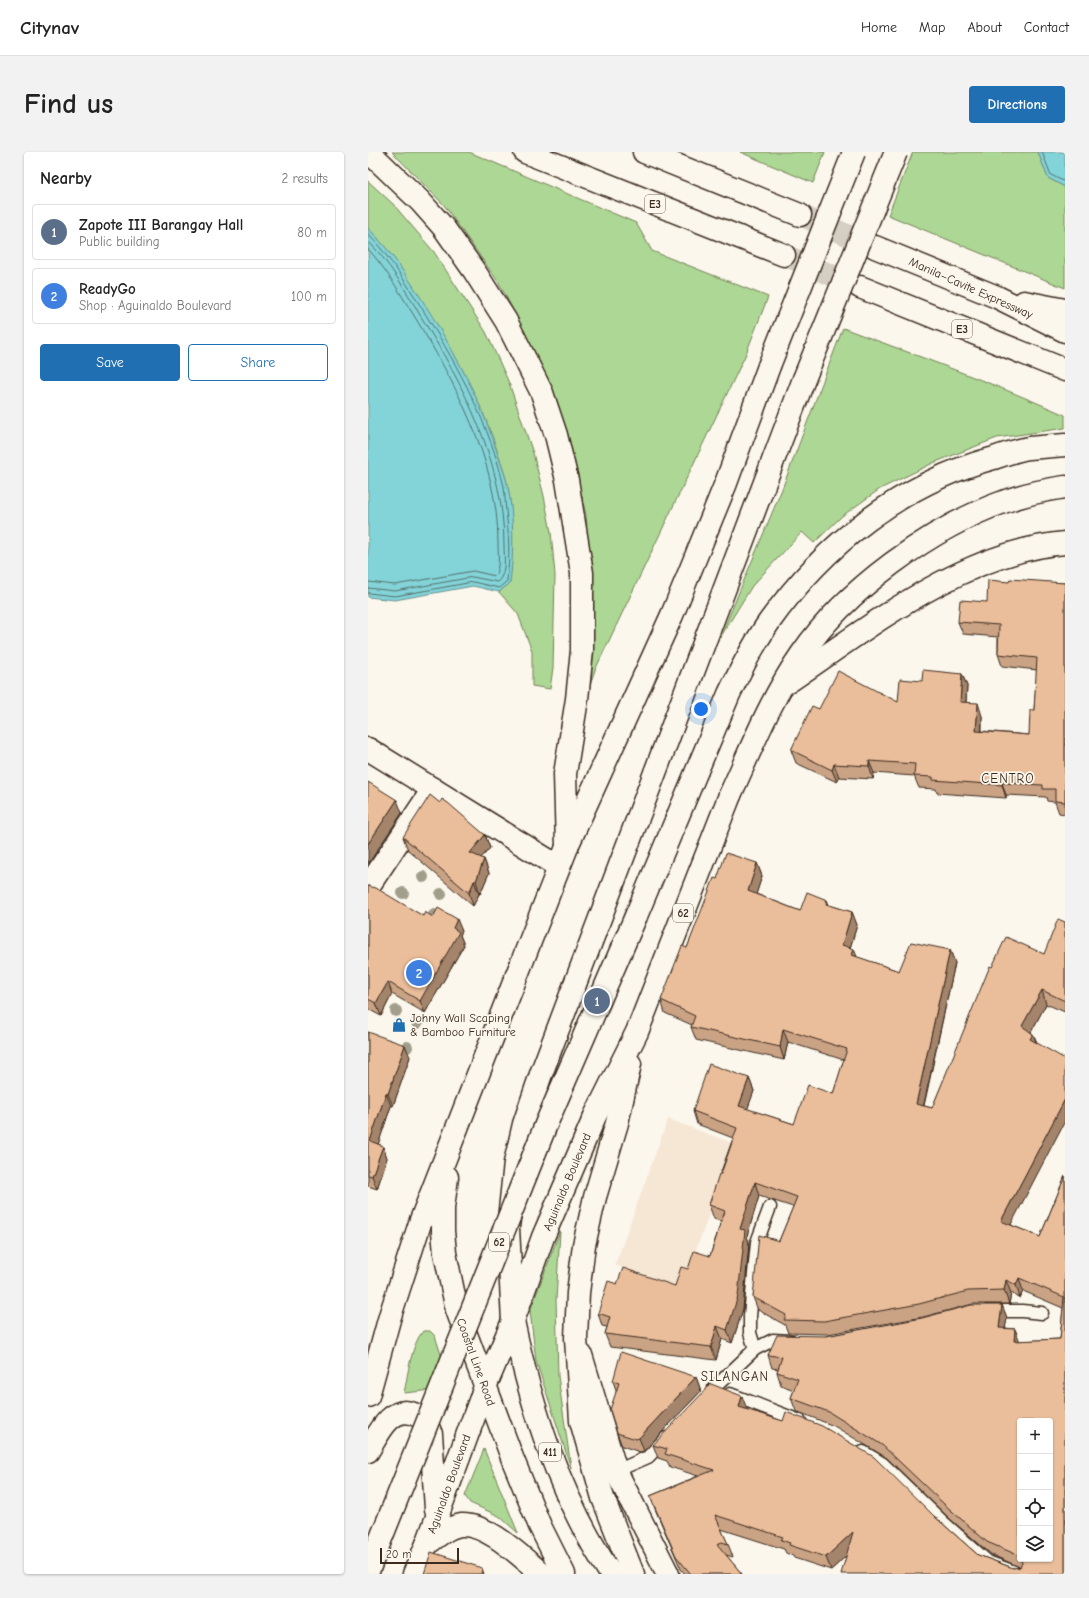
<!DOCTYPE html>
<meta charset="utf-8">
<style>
body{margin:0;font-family:"Comic Neue",sans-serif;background:#f2f2f2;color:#222}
.controls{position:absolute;right:12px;bottom:12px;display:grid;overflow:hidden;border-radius:4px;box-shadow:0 1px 3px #0004}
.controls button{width:36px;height:36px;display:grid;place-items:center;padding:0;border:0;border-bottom:1px solid #e0e0e0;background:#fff;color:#222;font:20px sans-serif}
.scale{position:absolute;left:12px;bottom:10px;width:79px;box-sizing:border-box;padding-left:4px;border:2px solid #3b2a1e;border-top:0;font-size:11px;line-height:14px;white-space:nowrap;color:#3b2a1e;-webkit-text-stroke:3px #fbf7ec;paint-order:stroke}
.you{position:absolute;left:333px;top:557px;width:14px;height:14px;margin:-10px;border:3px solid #fff;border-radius:50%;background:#1a73e8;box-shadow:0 0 0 6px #1a73e833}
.badge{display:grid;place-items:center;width:26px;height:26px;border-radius:50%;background:#1f6fb2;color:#fff;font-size:13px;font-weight:700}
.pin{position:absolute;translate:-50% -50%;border:2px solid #fff;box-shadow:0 1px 4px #0006}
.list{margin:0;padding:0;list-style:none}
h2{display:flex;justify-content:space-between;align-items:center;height:52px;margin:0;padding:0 16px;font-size:17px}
h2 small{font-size:13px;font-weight:400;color:#767676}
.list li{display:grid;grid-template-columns:26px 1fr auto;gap:12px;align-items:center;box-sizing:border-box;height:56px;margin:0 8px 8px;padding:0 8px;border:1px solid #e0e0e0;border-radius:4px}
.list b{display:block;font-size:15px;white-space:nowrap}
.list p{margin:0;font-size:13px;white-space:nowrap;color:#767676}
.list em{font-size:13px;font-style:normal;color:#767676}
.actions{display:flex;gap:8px;padding:12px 16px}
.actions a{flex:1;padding:9px 0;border:1px solid #1f6fb2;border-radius:4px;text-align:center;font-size:14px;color:#1f6fb2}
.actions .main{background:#1f6fb2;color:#fff}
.icon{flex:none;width:22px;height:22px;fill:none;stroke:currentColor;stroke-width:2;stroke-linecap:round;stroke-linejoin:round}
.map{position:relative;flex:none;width:697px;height:1422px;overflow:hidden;border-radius:4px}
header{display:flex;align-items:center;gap:24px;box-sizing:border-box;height:56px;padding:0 20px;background:#fff;border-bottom:1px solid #e0e0e0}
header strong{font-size:19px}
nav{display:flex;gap:22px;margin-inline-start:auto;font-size:14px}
.intro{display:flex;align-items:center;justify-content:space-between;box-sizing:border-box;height:96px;padding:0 24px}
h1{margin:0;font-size:28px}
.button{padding:10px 18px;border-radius:4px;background:#1f6fb2;color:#fff;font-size:14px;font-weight:700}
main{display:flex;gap:24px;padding:0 24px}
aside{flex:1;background:#fff;border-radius:4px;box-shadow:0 1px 3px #0004}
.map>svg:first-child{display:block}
.built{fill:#f6e6d4}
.green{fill:#add794;stroke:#748059}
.water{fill:#82d4d9;stroke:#66908e}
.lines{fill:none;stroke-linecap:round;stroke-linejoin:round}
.shore{stroke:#576e69;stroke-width:1}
.motorway-tunnel{stroke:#d5cec3;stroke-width:22;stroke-dasharray:22 11;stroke-linecap:butt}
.service-casing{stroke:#3b2a1e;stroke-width:15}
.minor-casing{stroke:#3b2a1e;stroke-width:25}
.trunk-casing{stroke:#3b2a1e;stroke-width:25}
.motorway-casing{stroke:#3b2a1e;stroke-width:25}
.service{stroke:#fbf7ec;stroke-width:12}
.minor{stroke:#fbf7ec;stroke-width:22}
.trunk{stroke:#fbf7ec;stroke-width:22}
.motorway{stroke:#fbf7ec;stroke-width:22}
.motorway-bridge-casing{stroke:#3b2a1e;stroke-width:25;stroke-linecap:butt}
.motorway-bridge{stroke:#fbf7ec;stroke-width:22}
.tree{fill:#a19e8b}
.wall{fill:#caa385;stroke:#3b2a1e;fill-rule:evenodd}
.shaded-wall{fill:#a4856c;stroke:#3b2a1e}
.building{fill:#ebbe9b;stroke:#3b2a1e}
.labels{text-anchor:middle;stroke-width:3.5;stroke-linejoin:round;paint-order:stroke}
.shield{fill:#fbf7ec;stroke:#75685c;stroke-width:1}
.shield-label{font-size:11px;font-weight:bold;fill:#3b2a1e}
.street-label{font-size:12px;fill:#3b2a1e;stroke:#fbf7ec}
.poi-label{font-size:12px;fill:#3b2a1e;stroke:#fbf7ec;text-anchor:start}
.neighbourhood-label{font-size:13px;letter-spacing:1px;fill:#3b2a1e;stroke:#fbf7ec}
</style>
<header>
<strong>Citynav</strong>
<nav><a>Home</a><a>Map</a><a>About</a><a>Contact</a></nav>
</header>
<div class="intro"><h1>Find us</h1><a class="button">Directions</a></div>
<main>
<aside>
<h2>Nearby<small>2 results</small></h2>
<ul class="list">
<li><span class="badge" style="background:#5c6f8a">1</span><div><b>Zapote III Barangay Hall</b><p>Public building</p></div><em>80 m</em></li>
<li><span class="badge" style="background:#3f7fe0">2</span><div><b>ReadyGo</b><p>Shop · Aguinaldo Boulevard</p></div><em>100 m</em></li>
</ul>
<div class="actions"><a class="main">Save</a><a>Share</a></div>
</aside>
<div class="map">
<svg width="697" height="1422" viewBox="0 0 697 1422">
<rect width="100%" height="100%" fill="#fbf7ec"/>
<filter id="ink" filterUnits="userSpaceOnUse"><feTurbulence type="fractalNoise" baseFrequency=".025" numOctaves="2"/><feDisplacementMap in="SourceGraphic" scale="8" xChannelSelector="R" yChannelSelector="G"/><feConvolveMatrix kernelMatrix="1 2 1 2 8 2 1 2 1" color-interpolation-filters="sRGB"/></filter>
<g filter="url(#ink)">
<path class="built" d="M 300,967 L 367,992 L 313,1138 L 247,1113 Z"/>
<g class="green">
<path d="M 24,0 L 101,0 L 268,71 L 284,99 L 400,145 L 377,204 L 227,518 L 220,538 L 222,413 L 218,363 L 206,312 L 187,250 L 172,210 L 131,131 L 76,53 Z"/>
<path d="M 372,0 L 457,0 L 445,31 Z"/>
<path d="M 545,0 L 670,0 L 680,26 L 697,35 L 697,136 L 520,63 Z"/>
<path d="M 0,29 L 25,52 L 66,100 L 118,180 L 141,231 L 165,301 L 176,344 L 183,380 L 187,423 L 185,516 L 182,537 L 164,534 L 164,499 L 150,462 L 131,440 L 142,431 C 144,399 146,366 140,335 C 138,326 135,317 132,308 C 116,255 90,206 60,159 C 42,129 24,100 0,76 Z"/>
<path d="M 475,176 C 550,204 625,231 697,263 L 697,276 L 629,286 L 565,311 L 512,337 L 474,364 L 446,391 L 434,380 L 384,434 L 352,486 L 414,337 Z"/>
<path d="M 192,1079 L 188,1148 L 190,1224 L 203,1316 L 168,1209 L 162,1159 Z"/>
<path d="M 55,1179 L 62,1179 L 67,1184 L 84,1236 L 36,1241 C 40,1222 43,1193 55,1179 Z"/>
<path d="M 116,1297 L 150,1381 L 131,1364 L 102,1351 L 97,1344 Z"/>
</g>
<g class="water">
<path d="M 670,0 L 697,0 L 697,35 L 680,26 Z"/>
<path d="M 0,76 C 24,100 43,130 61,159 C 90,206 116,255 132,309 C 135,317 138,326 140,335 C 146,366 146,399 142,431 L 131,440 L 105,434 L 27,448 L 0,445 Z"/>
</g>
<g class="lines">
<g class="shore">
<path d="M 674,0 L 683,23 L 697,30"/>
<path d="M 0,82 C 23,106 41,135 58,163 C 91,216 122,273 136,335 C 137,342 137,351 138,359 C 141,383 142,405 139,429 L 131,436 L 105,430 L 27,444 L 0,441"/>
<path d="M 0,89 C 21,110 37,137 52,163 C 95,232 136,310 136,393 C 136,404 139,423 129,430 L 105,425 L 27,439 L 0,436"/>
<path d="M 0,97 C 17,115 32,141 45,162 C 87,231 130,308 130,391 C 130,401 132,415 127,424 L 105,419 L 27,433 L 0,430"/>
</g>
<g class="motorway-tunnel">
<path d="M 432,63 L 507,95"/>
<path d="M 416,103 L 492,135"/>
</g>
<defs>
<g id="service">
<path d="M 620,1159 L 654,1159 L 674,1161"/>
<path d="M 387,1197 L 382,1181 L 382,1164 L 389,1090 L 402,1055"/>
<path d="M 346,1236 L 387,1197 L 405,1188 L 423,1189"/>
<path d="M 362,1242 L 432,1269"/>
<path d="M 495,1300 L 515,1312 L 576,1371 L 620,1410 L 652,1422"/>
<path d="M 248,1319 L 280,1305 L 298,1286"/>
</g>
<g id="minor">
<path d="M 0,597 L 191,715"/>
<path d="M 0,735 L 65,637"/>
<path d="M 213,1203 L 248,1319 L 300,1422"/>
</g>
<g id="trunk">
<path d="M 262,912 L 249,971 L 227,1045 L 216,1093 L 210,1141 L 208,1186 L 213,1269 L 235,1346 L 265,1422"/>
<path d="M 79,1025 L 75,1056 L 75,1079 L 77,1101 L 89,1158 L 145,1308 L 172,1374 L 196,1422"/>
<path d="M 145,1169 C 164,1258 192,1346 243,1422"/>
<path d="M 0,1244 L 22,1164 L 53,1068 L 199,695"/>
<path d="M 0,1299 C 10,1283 23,1252 46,1262 C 56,1266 60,1273 63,1282 L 68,1357"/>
<path d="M 59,1392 C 69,1384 80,1375 93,1373 C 120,1371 154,1406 174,1422"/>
<path d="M 46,1422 L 59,1392 L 117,1235 L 145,1169 L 175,1085 L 227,964 L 269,880 L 362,643"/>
</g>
<g id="motorway">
<path d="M 1,0 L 52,49 L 76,76 L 107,120 L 138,169 L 174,241 L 188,283 L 199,328 L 214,421 L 214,498 L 209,547 L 197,622 L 199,695"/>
<path d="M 157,0 L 416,103"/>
<path d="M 276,0 L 432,63"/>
<path d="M 507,95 L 629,145 L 697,179"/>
<path d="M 492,135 L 697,218"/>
<path d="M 656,150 L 697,158"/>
<path d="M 420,530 C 503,474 594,400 697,391"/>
<path d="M 362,643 C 384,595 403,546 433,503 C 477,438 564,375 638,349 C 657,342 677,338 697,335"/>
<path d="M 201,690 L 304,463 L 358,331 L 401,214"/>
<path d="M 268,764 L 361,542 C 373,517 385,493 401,470 C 456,393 533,331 626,306 C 637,302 649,298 661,296 C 673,295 685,294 697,293"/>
<path d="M 145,1169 L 140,1076 L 147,1011 L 156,972 L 173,922 L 436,227"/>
</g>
</defs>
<use href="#service" class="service-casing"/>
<use href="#minor" class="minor-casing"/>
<use href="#trunk" class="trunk-casing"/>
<use href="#motorway" class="motorway-casing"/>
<use href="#service" class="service"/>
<use href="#minor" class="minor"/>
<use href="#trunk" class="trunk"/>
<use href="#motorway" class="motorway"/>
<defs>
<g id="motorway-bridge">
<path d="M 401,214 L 486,0"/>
<path d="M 436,227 L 528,0"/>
<path d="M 0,1419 L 179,970 L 268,764"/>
</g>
</defs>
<use href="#motorway-bridge" class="motorway-bridge-casing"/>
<use href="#motorway-bridge" class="motorway-bridge"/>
</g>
<g class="tree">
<circle cx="55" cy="725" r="6"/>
<circle cx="35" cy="741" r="6"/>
<circle cx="73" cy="742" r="6"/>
<circle cx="66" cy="763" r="6"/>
<circle cx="28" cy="859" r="6"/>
<circle cx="49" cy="871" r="6"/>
<circle cx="39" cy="895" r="6"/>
</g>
<g class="wall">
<path d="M 641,430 L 697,431 L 697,662 L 691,661 L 687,650 L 679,649 L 678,645 L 638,643 L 638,646 L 569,641 L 568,637 L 551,636 L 546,624 L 506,621 L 505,627 L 471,625 L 469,630 L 428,611 L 423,598 L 451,557 L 530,550 L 554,529 L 594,522 L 599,534 L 598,550 L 614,564 L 614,579 L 661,583 L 666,558 L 669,518 L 634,514 L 630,502 L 630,485 L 595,482 L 590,470 L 619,450 Z"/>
<path d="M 72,651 L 117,683 L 122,696 L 113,706 L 116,707 L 121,721 L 112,742 L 111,742 L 105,754 L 40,698 L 35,685 Z"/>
<path d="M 389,711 L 394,724 L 388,742 L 432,759 L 459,748 L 461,753 L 484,760 L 489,773 L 482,796 L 489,805 L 531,819 L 582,798 L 587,811 L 556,954 L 564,956 L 624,815 L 676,802 L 697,770 L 697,860 L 678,852 L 663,880 L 665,882 L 669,890 L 643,1073 L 672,1085 L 697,1024 L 697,1422 L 478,1404 L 463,1418 L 426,1406 L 425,1404 L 418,1401 L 416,1397 L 353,1377 L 360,1392 L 365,1405 L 358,1403 L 374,1422 L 317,1422 L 313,1417 L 287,1357 L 282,1344 L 330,1324 L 302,1315 L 299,1309 L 290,1306 L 285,1293 L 379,1257 L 379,1258 L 566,1364 L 610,1403 L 645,1416 L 652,1415 L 624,1403 L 581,1366 L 519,1306 L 466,1274 L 428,1259 L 423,1246 L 426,1238 L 413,1233 L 409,1220 L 410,1217 L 404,1216 L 400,1203 L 458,1184 L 634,1153 L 639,1166 L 637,1176 L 647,1177 L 651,1189 L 692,1187 L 695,1156 L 655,1139 L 652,1146 L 643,1141 L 641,1152 L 605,1152 L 555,1165 L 460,1182 L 420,1181 L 417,1173 L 390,1158 L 385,1145 L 411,1089 L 425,1055 L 391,1044 L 379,1084 L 381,1091 L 375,1157 L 364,1191 L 354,1187 L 348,1208 L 242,1195 L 237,1182 L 239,1175 L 234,1174 L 230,1161 L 249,1132 L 307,1134 L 320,1117 L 342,1104 L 353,1069 L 346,1067 L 341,1053 L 365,986 L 329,972 L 325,959 L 381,926 L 386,939 L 379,957 L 426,972 L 465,942 L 476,908 L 420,890 L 416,908 L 328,888 L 323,875 L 324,873 L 297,861 L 293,848 L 319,796 L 349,727 ZM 652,1269 L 682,1407 L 652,1407 Z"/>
<path d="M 0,734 L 55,764 L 65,765 L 94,779 L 92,783 L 96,793 L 57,861 L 24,842 L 13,864 L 0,857 Z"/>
<path d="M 0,880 L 42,905 L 25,954 L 23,954 L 10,992 L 15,994 L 19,1006 L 9,1037 L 0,1034 Z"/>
<path d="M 328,1225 L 333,1239 L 276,1299 L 272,1300 L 254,1294 L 249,1281 L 248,1238 L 245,1229 Z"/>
</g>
<g class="shaded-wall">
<path d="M 594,522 L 599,534 L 597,563 L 592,550 Z"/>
<path d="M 610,551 L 614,564 L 613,591 L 608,579 Z"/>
<path d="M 501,609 L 506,621 L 505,627 L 501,614 Z"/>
<path d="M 466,612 L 471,625 L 469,630 L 464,618 Z"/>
<path d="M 634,631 L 638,643 L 638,646 L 634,633 Z"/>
<path d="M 29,648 L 34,661 L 0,712 L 0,692 Z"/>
<path d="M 117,683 L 122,696 L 106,714 L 102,701 Z"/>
<path d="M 116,707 L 121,721 L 112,742 L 108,729 Z"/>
<path d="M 389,711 L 394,724 L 385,752 L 380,739 Z"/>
<path d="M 106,729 L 111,742 L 105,754 L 101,741 Z"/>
<path d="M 459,748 L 464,761 L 458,752 Z"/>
<path d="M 484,760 L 489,773 L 479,806 L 474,793 Z"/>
<path d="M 89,767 L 94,779 L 92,783 L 96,793 L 57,861 L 52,849 Z"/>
<path d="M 486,797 L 491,810 L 484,803 Z"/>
<path d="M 582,798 L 587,811 L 553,965 L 548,952 Z"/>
<path d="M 20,830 L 24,842 L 13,864 L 8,851 Z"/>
<path d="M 674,838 L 678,852 L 659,888 L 654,874 Z"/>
<path d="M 415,877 L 420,890 L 416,908 L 412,895 Z"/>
<path d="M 665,882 L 670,895 L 662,887 Z"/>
<path d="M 37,893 L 42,905 L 25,954 L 20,942 Z"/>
<path d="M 381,926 L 386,939 L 376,967 L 371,954 Z"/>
<path d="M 18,941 L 23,954 L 7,1002 L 2,989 Z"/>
<path d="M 697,947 L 697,969 L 638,1082 L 633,1069 Z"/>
<path d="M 15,994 L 19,1006 L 9,1037 L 4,1024 Z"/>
<path d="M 387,1030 L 391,1044 L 379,1084 L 381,1091 L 375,1157 L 364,1191 L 359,1178 L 372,1077 Z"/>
<path d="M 651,1126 L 655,1139 L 652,1146 L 648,1133 Z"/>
<path d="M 638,1128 L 643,1141 L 641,1152 L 636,1138 Z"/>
<path d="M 634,1153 L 639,1166 L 635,1189 L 631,1176 Z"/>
<path d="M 349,1174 L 354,1187 L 348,1208 L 343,1195 Z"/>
<path d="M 647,1177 L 652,1190 L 646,1189 Z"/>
<path d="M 328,1225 L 333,1239 L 276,1299 L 271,1286 Z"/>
<path d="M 374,1244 L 379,1257 L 375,1268 L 371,1255 Z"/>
<path d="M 485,1380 L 490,1393 L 463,1418 L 458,1405 Z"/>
<path d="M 114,1416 L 116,1422 L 113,1422 Z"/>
</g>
<g class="building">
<path d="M 642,427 L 697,431 L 697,650 L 687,649 L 687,637 L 675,637 L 675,633 L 634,631 L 634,633 L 565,628 L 565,625 L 546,624 L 547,612 L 501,609 L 501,614 L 466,612 L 464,618 L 423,598 L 444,554 L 451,557 L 470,519 L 530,550 L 532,527 L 554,529 L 555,518 L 594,522 L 592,550 L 610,551 L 608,579 L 661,583 L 662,558 L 666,558 L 669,506 L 630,502 L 631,473 L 590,470 L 592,448 L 619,450 L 620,428 L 641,430 Z"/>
<path d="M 0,630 L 29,648 L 0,692 Z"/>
<path d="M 62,643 L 72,651 L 74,647 L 80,651 L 117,683 L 102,701 L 116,707 L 108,729 L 106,729 L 101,741 L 35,685 Z"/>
<path d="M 358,701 L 389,711 L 380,739 L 432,759 L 439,740 L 459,748 L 458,752 L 484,760 L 474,793 L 486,797 L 484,803 L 531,819 L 543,790 L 582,798 L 548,952 L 564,956 L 622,814 L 624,815 L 638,785 L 676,802 L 690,767 L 697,770 L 697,849 L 674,838 L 654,874 L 665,882 L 662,887 L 697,907 L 697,947 L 633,1069 L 672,1085 L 697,1024 L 697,1422 L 473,1422 L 485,1380 L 458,1405 L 421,1393 L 422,1391 L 413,1388 L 415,1385 L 347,1363 L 360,1392 L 354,1390 L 349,1392 L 374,1422 L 323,1422 L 308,1404 L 282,1344 L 346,1318 L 297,1302 L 299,1297 L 285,1293 L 343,1232 L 374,1244 L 371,1255 L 415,1269 L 418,1260 L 454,1274 L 506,1305 L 566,1364 L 610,1403 L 645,1416 L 652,1415 L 654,1411 L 653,1407 L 682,1407 L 682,1269 L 652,1269 L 652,1404 L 619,1390 L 576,1352 L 514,1293 L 461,1260 L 423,1246 L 430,1227 L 409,1220 L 414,1205 L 400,1203 L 409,1183 L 458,1184 L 554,1166 L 603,1153 L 634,1153 L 631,1176 L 647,1177 L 646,1189 L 692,1187 L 696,1145 L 651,1126 L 648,1133 L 638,1128 L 636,1138 L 600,1139 L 551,1152 L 456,1169 L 416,1168 L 418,1163 L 385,1145 L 391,1083 L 411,1089 L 429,1045 L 387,1030 L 372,1077 L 377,1078 L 370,1144 L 359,1178 L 349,1174 L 343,1195 L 237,1182 L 242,1165 L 230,1161 L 240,1129 L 249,1132 L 255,1116 L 307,1134 L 313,1115 L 320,1117 L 326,1099 L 342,1104 L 357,1059 L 341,1053 L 351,1022 L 353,1022 L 369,976 L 325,959 L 341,912 L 381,926 L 371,954 L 426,972 L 440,933 L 465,942 L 479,897 L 415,877 L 412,895 L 323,875 L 327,864 L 293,848 L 314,794 L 319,796 L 346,726 L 349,727 Z"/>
<path d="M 0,734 L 8,736 L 55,764 L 57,760 L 65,765 L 70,756 L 89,767 L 85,776 L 91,780 L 52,849 L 20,830 L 8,851 L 0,847 Z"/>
<path d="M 0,880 L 37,893 L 20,942 L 18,941 L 2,989 L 15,994 L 4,1024 L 0,1023 Z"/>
<path d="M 253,1200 L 328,1225 L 271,1286 L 268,1287 L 249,1281 L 242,1258 L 251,1231 L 245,1229 Z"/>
<path d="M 63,1400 L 114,1416 L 113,1422 L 56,1422 Z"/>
</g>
</g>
<defs>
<symbol id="shop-bare" viewBox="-9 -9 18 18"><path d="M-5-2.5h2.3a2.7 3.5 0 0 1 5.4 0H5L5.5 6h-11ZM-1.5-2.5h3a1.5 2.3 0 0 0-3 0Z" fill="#1f6fb2" stroke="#fbf7ec" stroke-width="2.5" paint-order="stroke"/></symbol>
</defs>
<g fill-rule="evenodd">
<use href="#shop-bare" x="21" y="863" width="20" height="20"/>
</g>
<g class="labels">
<g class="shield">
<rect x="277" y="43" width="20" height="18" rx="3"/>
<rect x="584" y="168" width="20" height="18" rx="3"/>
<rect x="305" y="752" width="20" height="18" rx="3"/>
<rect x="121" y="1081" width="20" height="18" rx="3"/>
<rect x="171" y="1291" width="22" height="18" rx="3"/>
</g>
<g class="shield-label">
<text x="287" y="56">E3</text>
<text x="594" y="181">E3</text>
<text x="315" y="765">62</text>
<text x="131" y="1094">62</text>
<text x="182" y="1304">411</text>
</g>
<g class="street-label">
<text transform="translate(603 136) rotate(24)" y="4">Manila–Cavite Expressway</text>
<text transform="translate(199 1030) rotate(-67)" y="4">Aguinaldo Boulevard</text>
<text transform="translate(108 1210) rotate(70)" y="4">Coastal Line Road</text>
<text transform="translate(81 1332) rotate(-70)" y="4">Aguinaldo Boulevard</text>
</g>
<g class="poi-label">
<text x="42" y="870">Johny Wall Scaping<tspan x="42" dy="14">&amp; Bamboo Furniture</tspan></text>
</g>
<g class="neighbourhood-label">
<text x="640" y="631">CENTRO</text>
<text x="367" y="1229">SILANGAN</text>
</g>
</g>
</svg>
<div class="controls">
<button>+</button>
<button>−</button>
<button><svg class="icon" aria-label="locate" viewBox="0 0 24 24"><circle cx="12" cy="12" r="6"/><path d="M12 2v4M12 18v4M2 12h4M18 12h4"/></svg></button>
<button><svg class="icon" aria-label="layers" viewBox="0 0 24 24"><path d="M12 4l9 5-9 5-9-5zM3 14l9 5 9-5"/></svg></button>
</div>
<div class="scale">20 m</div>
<div class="you"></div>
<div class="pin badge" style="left:229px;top:849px;background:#5c6f8a">1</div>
<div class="pin badge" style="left:51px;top:821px;background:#3f7fe0">2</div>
</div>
</main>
